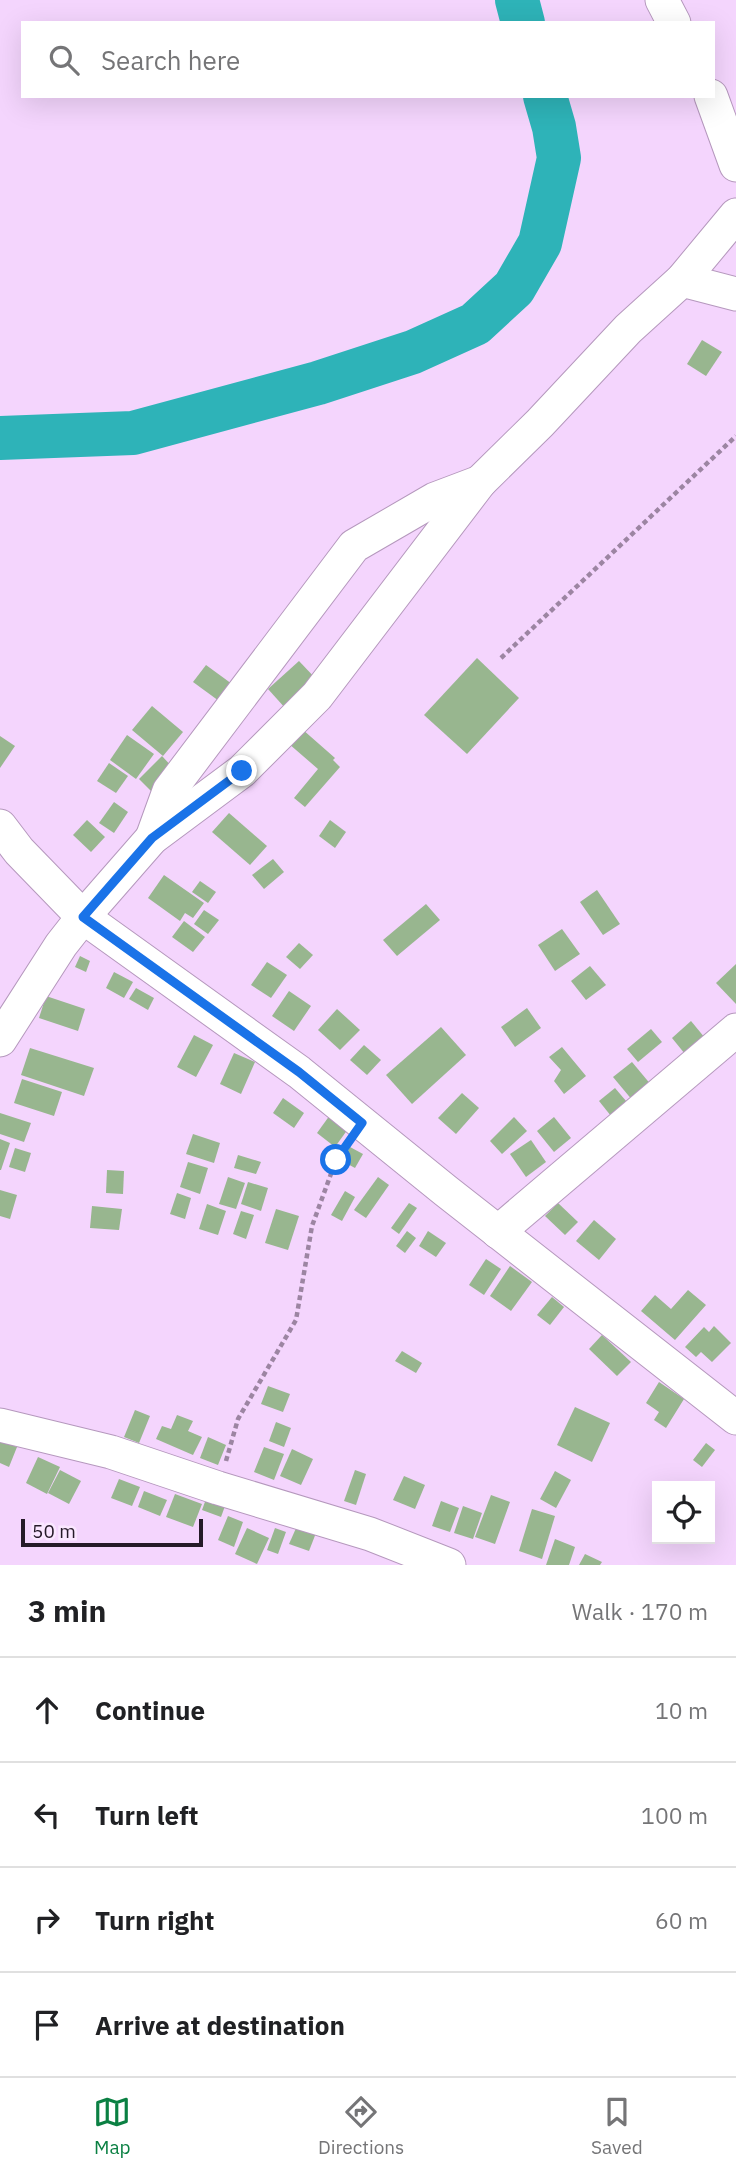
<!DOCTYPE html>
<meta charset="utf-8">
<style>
body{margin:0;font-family:"IBM Plex Sans",sans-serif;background:#f6f6f6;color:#202124}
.controls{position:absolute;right:21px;bottom:21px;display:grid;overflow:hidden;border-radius:0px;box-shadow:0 7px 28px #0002}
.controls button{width:63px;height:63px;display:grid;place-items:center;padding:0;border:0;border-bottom:2px solid #e0e0e0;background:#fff;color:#202124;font:35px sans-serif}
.scale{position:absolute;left:21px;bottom:18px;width:182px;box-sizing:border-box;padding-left:7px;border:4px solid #251a28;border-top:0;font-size:19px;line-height:24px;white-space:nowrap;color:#251a28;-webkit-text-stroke:5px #fae7ff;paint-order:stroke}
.stop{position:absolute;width:21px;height:21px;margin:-16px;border:5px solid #1a73e8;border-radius:50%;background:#fff}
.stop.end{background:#1a73e8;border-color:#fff;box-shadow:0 2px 7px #0008}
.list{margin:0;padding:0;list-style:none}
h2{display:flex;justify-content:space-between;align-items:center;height:91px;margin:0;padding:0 28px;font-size:30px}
h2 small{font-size:23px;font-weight:400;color:#757577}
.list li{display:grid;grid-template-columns:46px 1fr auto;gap:21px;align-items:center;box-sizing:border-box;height:105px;padding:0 28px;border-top:2px solid #e0e0e0}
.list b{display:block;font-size:26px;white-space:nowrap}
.list em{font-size:23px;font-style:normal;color:#757577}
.icon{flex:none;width:38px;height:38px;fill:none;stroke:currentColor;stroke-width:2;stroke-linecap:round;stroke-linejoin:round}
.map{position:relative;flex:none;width:736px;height:1565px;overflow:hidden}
.search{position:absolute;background:#fff;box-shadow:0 7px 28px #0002;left:21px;right:21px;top:21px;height:77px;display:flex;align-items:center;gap:18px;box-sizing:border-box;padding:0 24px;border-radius:0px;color:#757577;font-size:26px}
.sheet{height:511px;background:#fff}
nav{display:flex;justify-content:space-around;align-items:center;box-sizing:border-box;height:98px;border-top:2px solid #e0e0e0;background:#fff;font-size:19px;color:#757577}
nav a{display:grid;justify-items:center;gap:4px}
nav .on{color:#0b8043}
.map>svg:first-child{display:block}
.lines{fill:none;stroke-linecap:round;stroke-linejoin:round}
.river{stroke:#2eb3b8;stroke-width:44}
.building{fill:#98b68f}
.minor-casing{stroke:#b598bd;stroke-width:35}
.path{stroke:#9c85a2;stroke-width:4.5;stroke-dasharray:5 3.5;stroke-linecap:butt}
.minor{stroke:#fff;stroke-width:33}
.route{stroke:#1a73e8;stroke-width:9}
</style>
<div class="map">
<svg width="736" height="1565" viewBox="0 0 736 1565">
<rect width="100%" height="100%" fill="#f4d5fd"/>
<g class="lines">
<g class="river">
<path d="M 517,0 L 523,23"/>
<path d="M 0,438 L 133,433 L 318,383 L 413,352 L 475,324 L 514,288 L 540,243 L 559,158 L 554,127 L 545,96"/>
</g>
</g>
<g class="building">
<path d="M 702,340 L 722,352 L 706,376 L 687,364 Z"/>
<path d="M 477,658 L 519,698 L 467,754 L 424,715 Z"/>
<path d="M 299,661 L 317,680 L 286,709 L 268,689 Z"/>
<path d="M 206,665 L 232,684 L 219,701 L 193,682 Z"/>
<path d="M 152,706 L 183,732 L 163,756 L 132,730 Z"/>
<path d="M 294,722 L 335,758 L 333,760 L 340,767 L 305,807 L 294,798 L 318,769 L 281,737 Z"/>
<path d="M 127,735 L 154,754 L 136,779 L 110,760 Z"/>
<path d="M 0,736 L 15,746 L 0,768 Z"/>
<path d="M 162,756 L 174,769 L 151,791 L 139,779 Z"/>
<path d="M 109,763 L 128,776 L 116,793 L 97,781 Z"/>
<path d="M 114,802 L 128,812 L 114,833 L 99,823 Z"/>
<path d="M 229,813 L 267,846 L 250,865 L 212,832 Z"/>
<path d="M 87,820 L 105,837 L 91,852 L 73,835 Z"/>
<path d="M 330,820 L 346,832 L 335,848 L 319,836 Z"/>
<path d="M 273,859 L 284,872 L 264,889 L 252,875 Z"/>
<path d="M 164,875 L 204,903 L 193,918 L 185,913 L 180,921 L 148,898 Z"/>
<path d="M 200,881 L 216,892 L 208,903 L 192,892 Z"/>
<path d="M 597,890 L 620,924 L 603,935 L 580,902 Z"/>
<path d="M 426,904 L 440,920 L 397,956 L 383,940 Z"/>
<path d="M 204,910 L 219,920 L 208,934 L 194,924 Z"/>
<path d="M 184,921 L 205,937 L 193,952 L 172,937 Z"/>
<path d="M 562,929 L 580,954 L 555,971 L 538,945 Z"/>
<path d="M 299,943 L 313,955 L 300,969 L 286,957 Z"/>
<path d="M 80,956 L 90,961 L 86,972 L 75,967 Z"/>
<path d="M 267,962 L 287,975 L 271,998 L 251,985 Z"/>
<path d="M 736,964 L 736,1004 L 716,983 Z"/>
<path d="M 590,966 L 606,985 L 586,1000 L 571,981 Z"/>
<path d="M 114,972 L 133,982 L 124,998 L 106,988 Z"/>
<path d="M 136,988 L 154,998 L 148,1010 L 129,999 Z"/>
<path d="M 289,991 L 311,1006 L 294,1031 L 272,1016 Z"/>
<path d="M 46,996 L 85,1009 L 78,1031 L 39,1018 Z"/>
<path d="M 527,1008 L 541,1028 L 515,1047 L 501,1027 Z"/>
<path d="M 337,1009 L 360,1030 L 340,1050 L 318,1030 Z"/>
<path d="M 691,1021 L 705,1038 L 685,1054 L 672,1038 Z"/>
<path d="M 441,1027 L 466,1055 L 412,1104 L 386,1075 Z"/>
<path d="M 651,1029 L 662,1042 L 638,1062 L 627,1049 Z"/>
<path d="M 194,1035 L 213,1045 L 196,1077 L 177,1067 Z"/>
<path d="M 364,1045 L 381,1060 L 367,1075 L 350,1060 Z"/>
<path d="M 562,1047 L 586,1076 L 564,1094 L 554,1081 L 561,1070 L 549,1057 Z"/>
<path d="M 30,1048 L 94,1068 L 84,1096 L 21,1075 Z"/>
<path d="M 234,1053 L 255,1062 L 241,1094 L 220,1084 Z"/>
<path d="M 632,1062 L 652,1086 L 633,1101 L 613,1077 Z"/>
<path d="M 22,1079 L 62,1092 L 54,1116 L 14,1103 Z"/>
<path d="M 615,1088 L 632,1108 L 615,1121 L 599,1101 Z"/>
<path d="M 462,1093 L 479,1108 L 456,1134 L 438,1118 Z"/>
<path d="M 283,1098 L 304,1113 L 294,1128 L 273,1113 Z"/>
<path d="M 0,1113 L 31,1123 L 24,1142 L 0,1134 Z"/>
<path d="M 330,1115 L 348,1129 L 335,1147 L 317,1133 Z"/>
<path d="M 514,1117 L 527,1131 L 502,1154 L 490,1141 Z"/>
<path d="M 554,1117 L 571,1138 L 554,1152 L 537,1131 Z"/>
<path d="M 193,1134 L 220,1143 L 214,1163 L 186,1154 Z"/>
<path d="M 0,1139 L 10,1143 L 1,1170 L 0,1170 Z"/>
<path d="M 531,1140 L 546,1162 L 526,1177 L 510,1154 Z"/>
<path d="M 350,1147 L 363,1154 L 355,1168 L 342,1161 Z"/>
<path d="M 15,1148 L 31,1153 L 25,1172 L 9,1167 Z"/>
<path d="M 238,1155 L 261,1162 L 256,1174 L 234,1168 Z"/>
<path d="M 188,1162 L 208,1168 L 200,1194 L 180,1187 Z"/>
<path d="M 107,1170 L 124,1171 L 123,1194 L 106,1193 Z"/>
<path d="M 228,1177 L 245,1183 L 236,1209 L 219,1204 Z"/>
<path d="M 378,1177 L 389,1185 L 366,1218 L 354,1210 Z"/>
<path d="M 248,1182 L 268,1188 L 261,1211 L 241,1204 Z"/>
<path d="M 0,1190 L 17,1195 L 10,1219 L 0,1216 Z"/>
<path d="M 345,1191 L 355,1197 L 342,1221 L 331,1215 Z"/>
<path d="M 177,1193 L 191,1198 L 185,1219 L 170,1214 Z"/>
<path d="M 409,1203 L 417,1208 L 399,1234 L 391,1228 Z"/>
<path d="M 558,1203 L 578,1222 L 565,1235 L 545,1216 Z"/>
<path d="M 207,1204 L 226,1211 L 218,1235 L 199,1229 Z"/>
<path d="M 92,1206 L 122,1209 L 119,1230 L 90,1228 Z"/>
<path d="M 276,1209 L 299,1216 L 288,1250 L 265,1243 Z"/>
<path d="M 241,1211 L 254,1215 L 246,1239 L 233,1234 Z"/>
<path d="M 594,1220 L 616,1239 L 599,1260 L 576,1241 Z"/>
<path d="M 407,1231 L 416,1238 L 405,1253 L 396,1246 Z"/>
<path d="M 428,1231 L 446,1243 L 436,1257 L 419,1246 Z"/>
<path d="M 486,1259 L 501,1269 L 484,1295 L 469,1285 Z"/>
<path d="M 510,1266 L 532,1282 L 511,1311 L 490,1296 Z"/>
<path d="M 688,1290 L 706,1305 L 675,1340 L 641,1311 L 655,1295 L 671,1309 Z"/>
<path d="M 552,1297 L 564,1307 L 550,1325 L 537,1315 Z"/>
<path d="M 714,1326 L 731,1343 L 712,1362 L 701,1352 L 696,1357 L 685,1347 L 704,1327 L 709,1332 Z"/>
<path d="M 602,1335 L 631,1362 L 617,1376 L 589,1349 Z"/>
<path d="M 402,1351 L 422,1363 L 416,1373 L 395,1361 Z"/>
<path d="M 659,1382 L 684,1399 L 666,1428 L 654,1420 L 659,1412 L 646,1403 Z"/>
<path d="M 268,1386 L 290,1394 L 283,1412 L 261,1404 Z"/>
<path d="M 575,1407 L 610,1423 L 592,1462 L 557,1445 Z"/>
<path d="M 135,1410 L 150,1416 L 139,1443 L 124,1437 Z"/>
<path d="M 177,1415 L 193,1421 L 188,1431 L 202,1437 L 193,1455 L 156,1439 L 162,1426 L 171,1429 Z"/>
<path d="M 276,1422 L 291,1428 L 284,1447 L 269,1441 Z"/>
<path d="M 208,1437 L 226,1445 L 218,1465 L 200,1458 Z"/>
<path d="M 0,1440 L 17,1447 L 9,1467 L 0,1463 Z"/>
<path d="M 706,1443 L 715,1450 L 702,1467 L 693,1460 Z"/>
<path d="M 264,1447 L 284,1454 L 274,1480 L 254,1472 Z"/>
<path d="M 292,1449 L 313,1459 L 301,1485 L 280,1476 Z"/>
<path d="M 38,1457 L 60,1467 L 47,1494 L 26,1483 Z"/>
<path d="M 60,1470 L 81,1481 L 69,1504 L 48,1493 Z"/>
<path d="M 355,1470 L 366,1474 L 356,1505 L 344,1501 Z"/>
<path d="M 555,1471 L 571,1480 L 556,1508 L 540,1499 Z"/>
<path d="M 404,1476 L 425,1485 L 415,1509 L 393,1500 Z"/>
<path d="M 119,1479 L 140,1487 L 132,1506 L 111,1498 Z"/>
<path d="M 144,1491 L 167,1500 L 160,1516 L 138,1507 Z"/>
<path d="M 209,1491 L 228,1498 L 221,1517 L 202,1510 Z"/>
<path d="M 175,1494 L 202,1504 L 193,1527 L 166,1517 Z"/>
<path d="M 491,1495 L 510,1502 L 495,1544 L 475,1537 Z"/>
<path d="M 441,1501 L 459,1508 L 450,1532 L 432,1526 Z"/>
<path d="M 463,1506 L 482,1513 L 473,1539 L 454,1533 Z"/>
<path d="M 532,1509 L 555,1516 L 542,1559 L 519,1551 Z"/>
<path d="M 228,1516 L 243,1522 L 234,1547 L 218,1540 Z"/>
<path d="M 297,1526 L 316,1533 L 309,1551 L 289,1544 Z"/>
<path d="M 247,1528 L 269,1538 L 257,1564 L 235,1554 Z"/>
<path d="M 275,1528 L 286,1532 L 278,1554 L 267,1550 Z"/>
<path d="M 555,1539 L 575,1547 L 569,1565 L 546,1565 Z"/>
<path d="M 585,1554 L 602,1562 L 600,1565 L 579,1565 Z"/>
</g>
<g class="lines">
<defs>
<g id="minor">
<path d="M 662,0 L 674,23"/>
<path d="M 711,96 L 736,165"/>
<path d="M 682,280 L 736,294"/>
<path d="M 0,826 L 19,851 L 83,917 L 299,1072 L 446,1191 L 736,1418"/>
<path d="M 152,838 L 169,791 L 354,546 L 435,499 L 480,482"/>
<path d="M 0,1040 L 61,945 L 83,917 L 152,838 L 242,771 L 317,696 L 480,482 L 540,423 L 628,329 L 682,280 L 736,215"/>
<path d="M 498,1232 L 736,1030"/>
<path d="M 0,1425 L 111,1452 L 218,1488 L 370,1534 L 449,1565"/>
</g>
</defs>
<use href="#minor" class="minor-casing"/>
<g class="path">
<path d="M 501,658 L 736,436"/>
<path d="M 226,1461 L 238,1419 L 296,1320 L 312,1226 L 336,1160 L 347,1144"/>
</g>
<use href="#minor" class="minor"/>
</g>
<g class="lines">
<path class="route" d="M 242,771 L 152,838 L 83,917 L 299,1072 L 362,1123 L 336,1160"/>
</g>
</svg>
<div class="controls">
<button><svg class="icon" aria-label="locate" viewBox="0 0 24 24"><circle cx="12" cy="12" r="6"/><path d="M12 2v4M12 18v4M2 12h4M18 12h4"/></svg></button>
</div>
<div class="scale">50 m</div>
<div class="stop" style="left:336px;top:1160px"></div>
<div class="stop end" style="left:242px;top:771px"></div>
<div class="search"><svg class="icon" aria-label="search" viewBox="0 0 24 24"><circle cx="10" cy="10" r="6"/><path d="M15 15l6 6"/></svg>Search here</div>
</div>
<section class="sheet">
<h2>3 min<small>Walk · 170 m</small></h2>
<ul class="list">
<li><svg class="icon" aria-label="ahead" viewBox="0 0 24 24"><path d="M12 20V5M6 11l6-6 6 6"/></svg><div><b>Continue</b></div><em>10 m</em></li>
<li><svg class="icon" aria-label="left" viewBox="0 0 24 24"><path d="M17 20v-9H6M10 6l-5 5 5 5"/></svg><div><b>Turn left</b></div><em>100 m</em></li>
<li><svg class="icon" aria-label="right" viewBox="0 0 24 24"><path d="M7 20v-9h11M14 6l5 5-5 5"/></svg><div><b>Turn right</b></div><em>60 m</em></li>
<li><svg class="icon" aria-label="arrive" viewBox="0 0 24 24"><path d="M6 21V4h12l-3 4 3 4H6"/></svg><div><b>Arrive at destination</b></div></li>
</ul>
</section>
<nav>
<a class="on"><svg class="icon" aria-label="map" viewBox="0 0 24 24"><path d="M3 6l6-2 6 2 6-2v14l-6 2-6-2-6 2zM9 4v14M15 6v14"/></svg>Map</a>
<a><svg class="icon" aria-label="directions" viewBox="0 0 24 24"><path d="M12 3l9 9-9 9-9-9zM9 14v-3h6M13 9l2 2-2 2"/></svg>Directions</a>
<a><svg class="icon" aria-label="saved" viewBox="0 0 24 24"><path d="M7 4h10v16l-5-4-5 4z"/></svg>Saved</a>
</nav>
